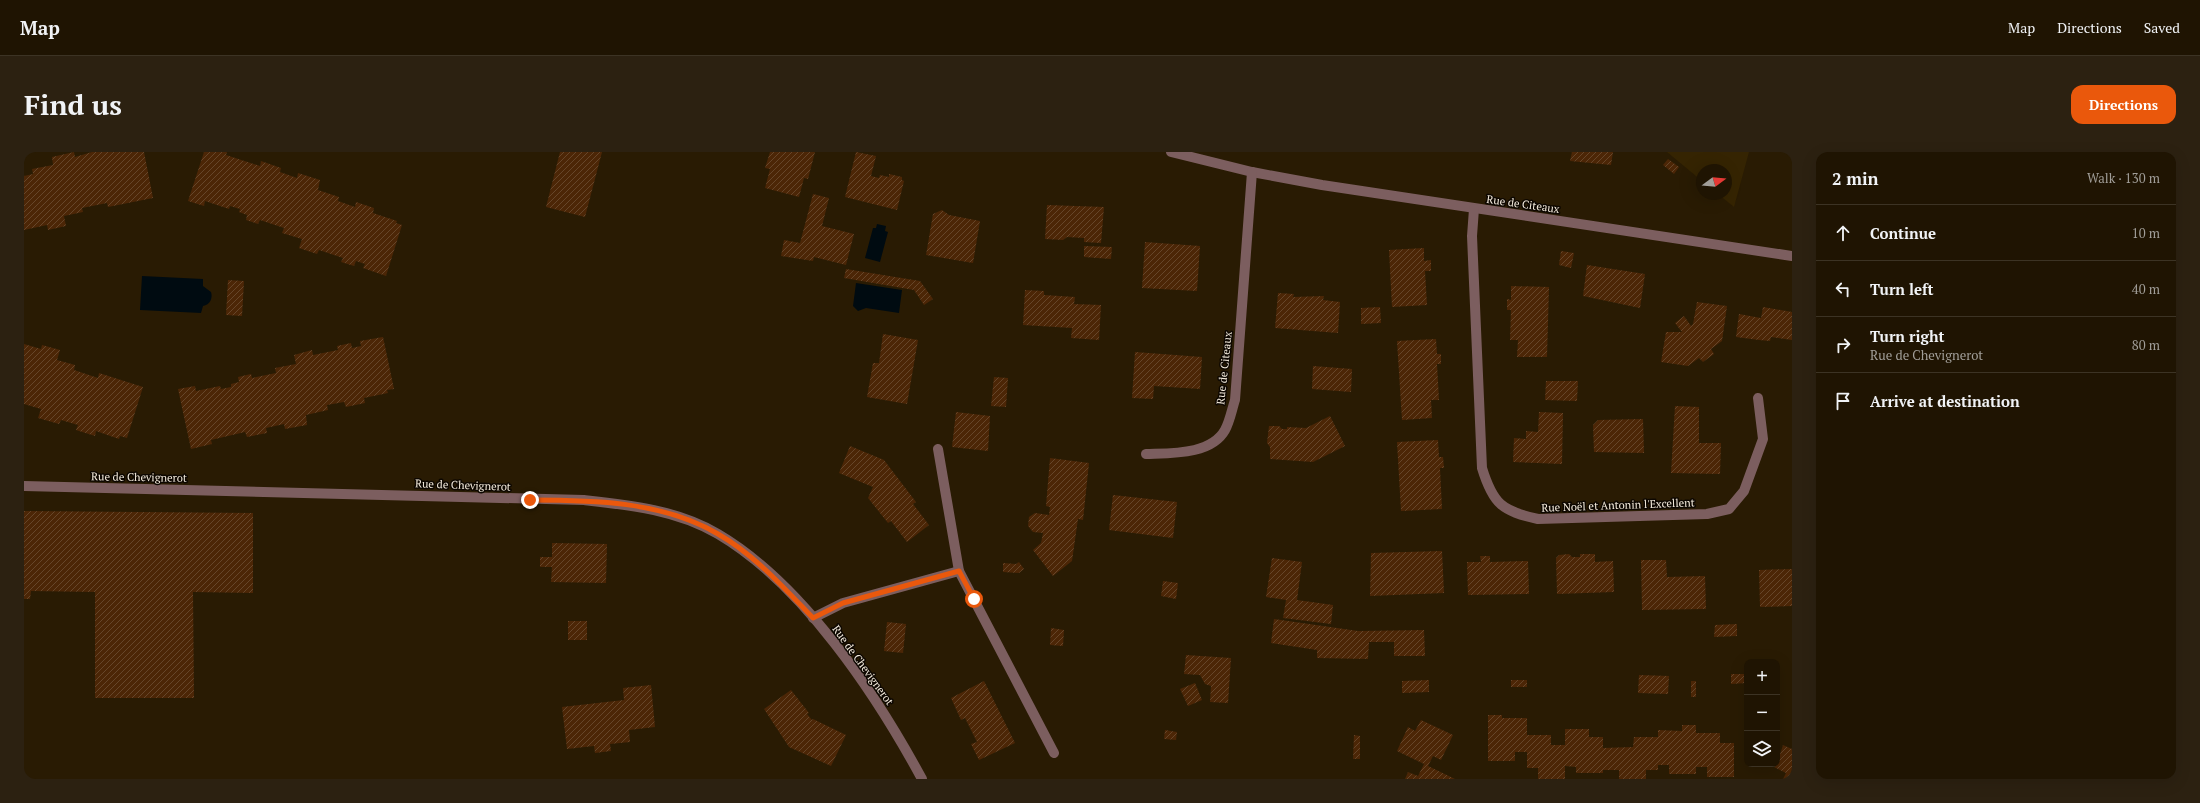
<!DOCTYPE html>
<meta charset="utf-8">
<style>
body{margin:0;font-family:"PT Serif",serif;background:#2c2111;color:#f1f3f6}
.controls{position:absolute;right:12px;bottom:12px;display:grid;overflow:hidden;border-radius:8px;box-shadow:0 4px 16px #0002}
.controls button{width:36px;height:36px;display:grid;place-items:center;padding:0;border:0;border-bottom:1px solid #3c3324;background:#1f1402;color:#f1f3f6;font:20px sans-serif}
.compass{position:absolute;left:1672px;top:12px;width:36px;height:36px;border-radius:50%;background:#1f1402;box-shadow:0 4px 16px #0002;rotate:74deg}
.stop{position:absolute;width:12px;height:12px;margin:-9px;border:3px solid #ea580c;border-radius:50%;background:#fff}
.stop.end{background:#ea580c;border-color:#fff;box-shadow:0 1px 4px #0008}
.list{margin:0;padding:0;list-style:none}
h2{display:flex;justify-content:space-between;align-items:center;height:52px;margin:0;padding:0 16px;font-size:17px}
h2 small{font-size:13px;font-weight:400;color:#a19e99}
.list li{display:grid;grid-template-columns:26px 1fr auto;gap:12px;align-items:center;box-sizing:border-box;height:56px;padding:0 16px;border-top:1px solid #3c3324}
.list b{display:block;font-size:15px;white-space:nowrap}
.list p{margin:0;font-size:13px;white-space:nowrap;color:#a19e99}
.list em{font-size:13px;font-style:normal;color:#a19e99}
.icon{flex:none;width:22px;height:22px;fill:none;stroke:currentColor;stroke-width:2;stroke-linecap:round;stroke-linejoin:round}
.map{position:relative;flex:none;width:1768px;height:627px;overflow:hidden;border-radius:12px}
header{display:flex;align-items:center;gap:24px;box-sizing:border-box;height:56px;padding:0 20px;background:#1f1402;border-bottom:1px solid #3c3324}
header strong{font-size:19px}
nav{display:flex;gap:22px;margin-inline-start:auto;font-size:14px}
.intro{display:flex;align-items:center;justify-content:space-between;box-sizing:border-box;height:96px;padding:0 24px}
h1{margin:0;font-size:28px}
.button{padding:10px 18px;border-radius:12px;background:#ea580c;color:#fff;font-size:14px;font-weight:700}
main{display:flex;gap:24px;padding:0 24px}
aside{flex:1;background:#1f1402;border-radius:12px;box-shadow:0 4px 16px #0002}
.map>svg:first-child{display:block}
.built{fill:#352402}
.water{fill:#000b11}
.building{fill:url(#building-hatch)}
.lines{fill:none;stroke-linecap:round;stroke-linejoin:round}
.minor{stroke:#7c5e5f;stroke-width:10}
.route{stroke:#ea580c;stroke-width:5}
.labels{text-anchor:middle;stroke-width:3;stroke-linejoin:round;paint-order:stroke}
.street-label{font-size:11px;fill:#f5ecdd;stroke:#0d0701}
</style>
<header>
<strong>Map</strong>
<nav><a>Map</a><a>Directions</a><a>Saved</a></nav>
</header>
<div class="intro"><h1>Find us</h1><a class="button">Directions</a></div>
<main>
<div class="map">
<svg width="1768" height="627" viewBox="0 0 1768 627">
<defs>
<pattern id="building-hatch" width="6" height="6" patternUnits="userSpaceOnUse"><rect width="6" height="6" fill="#4c2606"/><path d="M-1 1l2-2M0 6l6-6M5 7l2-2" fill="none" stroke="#66462a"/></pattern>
</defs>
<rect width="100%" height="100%" fill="#291b03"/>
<path class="built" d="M 1643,0 L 1725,0 L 1710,55 L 1694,42 L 1702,42 L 1702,18 L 1678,18 L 1678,29 Z"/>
<g class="water">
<path d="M 853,72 L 862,74 L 861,79 L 864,80 L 856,110 L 841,106 L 849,76 L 852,76 Z"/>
<path d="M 118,124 L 179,127 L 179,134 L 187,140 C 189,146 186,153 179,154 L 177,161 L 116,158 Z"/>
<path d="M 832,131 L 878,138 L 875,161 L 842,156 L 834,159 L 829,154 Z"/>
</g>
<g class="building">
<path d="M 50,0 L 51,5 L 68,0 L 120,0 L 129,46 L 84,55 L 83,51 L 58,56 L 59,60 L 40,64 L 42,74 L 24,78 L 23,73 L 0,78 L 0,24 L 9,22 L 8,17 L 29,13 L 28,5 Z"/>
<path d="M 180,0 L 203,0 L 202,3 L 236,14 L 237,9 L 257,16 L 256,20 L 273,26 L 274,21 L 296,28 L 294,38 L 315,45 L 314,49 L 331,55 L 332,50 L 350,56 L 349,61 L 373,69 L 372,71 L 378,73 L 362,124 L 339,116 L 341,112 L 332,109 L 330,114 L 317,110 L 319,106 L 295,98 L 293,102 L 275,96 L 278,87 L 258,81 L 260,76 L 236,68 L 234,72 L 222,68 L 223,63 L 215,60 L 216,57 L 206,54 L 205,57 L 181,49 L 180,54 L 164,49 Z"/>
<path d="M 536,0 L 578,0 L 561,65 L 522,55 Z"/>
<path d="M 746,0 L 791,0 L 784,27 L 780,26 L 775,45 L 741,36 L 746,17 L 741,16 Z"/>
<path d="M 832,0 L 852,4 L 847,24 L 855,26 L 856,23 L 865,25 L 865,22 L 878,25 L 878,28 L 880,29 L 873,58 L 821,45 Z"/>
<path d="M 1548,0 L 1589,0 L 1587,13 L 1546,9 Z"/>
<path d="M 1644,7 L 1655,15 L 1650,22 L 1639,13 Z"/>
<path d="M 789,42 L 805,46 L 798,74 L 830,82 L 822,113 L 790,105 L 789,109 L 757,104 L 760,88 L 776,91 Z"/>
<path d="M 1023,53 L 1080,55 L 1077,91 L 1060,90 L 1060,86 L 1043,85 L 1039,88 L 1021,87 Z"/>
<path d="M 918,58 L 925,63 L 956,69 L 949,111 L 902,103 L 909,62 Z"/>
<path d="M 1121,90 L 1176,94 L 1173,139 L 1118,136 Z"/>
<path d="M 1060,94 L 1088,95 L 1087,107 L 1060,105 Z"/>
<path d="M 1400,96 L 1400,109 L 1407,108 L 1407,119 L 1401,119 L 1403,153 L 1368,155 L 1365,98 Z"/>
<path d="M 1537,99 L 1550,101 L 1547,116 L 1535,113 Z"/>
<path d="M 1563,113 L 1621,122 L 1616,156 L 1559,144 Z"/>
<path d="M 822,117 L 896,129 L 909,147 L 900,153 L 890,138 L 820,126 Z"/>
<path d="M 204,128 L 220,129 L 218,164 L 202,163 Z"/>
<path d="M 1487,134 L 1525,135 L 1523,205 L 1493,205 L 1494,188 L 1486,188 L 1487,158 L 1483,158 L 1483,147 L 1487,148 Z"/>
<path d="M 1001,138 L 1020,139 L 1020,143 L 1051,145 L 1050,152 L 1077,153 L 1075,188 L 1047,186 L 1048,176 L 999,173 Z"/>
<path d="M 1254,141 L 1270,142 L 1269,145 L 1300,144 L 1299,148 L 1316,150 L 1314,181 L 1251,176 Z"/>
<path d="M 1673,150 L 1703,154 L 1698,189 L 1687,197 L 1690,202 L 1679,210 L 1675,206 L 1664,214 L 1637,210 L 1642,180 L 1658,180 L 1651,171 L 1660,164 L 1667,174 L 1669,172 Z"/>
<path d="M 1356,155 L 1357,171 L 1337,172 L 1337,156 Z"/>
<path d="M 1739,155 L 1768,160 L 1768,188 L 1747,185 L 1746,189 L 1735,188 L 1712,185 L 1715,162 L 1737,166 Z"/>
<path d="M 859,182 L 894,188 L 883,252 L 843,245 L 849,211 L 855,211 Z"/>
<path d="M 359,185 L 370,237 L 363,238 L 364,241 L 340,246 L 341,251 L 322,255 L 320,250 L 303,253 L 304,258 L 282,263 L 283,273 L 261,277 L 260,272 L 242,276 L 243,281 L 223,285 L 221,280 L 187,288 L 188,292 L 167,297 L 154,237 L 171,234 L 172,239 L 196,234 L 197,237 L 207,235 L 207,232 L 215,230 L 214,225 L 227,222 L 228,226 L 252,221 L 251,216 L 272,212 L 270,203 L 288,198 L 289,203 L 314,198 L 313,194 L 327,191 L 328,196 L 337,194 L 336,189 Z"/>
<path d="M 1412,187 L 1413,202 L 1417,202 L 1417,212 L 1413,212 L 1415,248 L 1407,248 L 1408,266 L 1378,268 L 1373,189 Z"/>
<path d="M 0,192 L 17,197 L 18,193 L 36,198 L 33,208 L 51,213 L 50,218 L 74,226 L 75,221 L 119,235 L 103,286 L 96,284 L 95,287 L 72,279 L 71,284 L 52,278 L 54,273 L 37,268 L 35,272 L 14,266 L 17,257 L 0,252 Z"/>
<path d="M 1111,200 L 1178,205 L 1176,237 L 1130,234 L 1129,247 L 1108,246 Z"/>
<path d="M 1289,214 L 1328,217 L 1327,240 L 1288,237 Z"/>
<path d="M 970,225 L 984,226 L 982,255 L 967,254 Z"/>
<path d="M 1522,229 L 1554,229 L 1553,249 L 1521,248 Z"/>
<path d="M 1651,254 L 1675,255 L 1675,291 L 1697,291 L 1696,322 L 1647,321 Z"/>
<path d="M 932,260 L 966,264 L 964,299 L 928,295 Z"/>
<path d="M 1515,260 L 1539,261 L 1538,312 L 1489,310 L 1490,286 L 1502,287 L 1502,279 L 1514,280 Z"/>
<path d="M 1306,264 L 1321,294 L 1289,310 L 1246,307 L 1246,295 L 1243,291 L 1245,274 L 1255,274 L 1258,277 L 1263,277 L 1263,275 L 1282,276 Z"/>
<path d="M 1619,267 L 1620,301 L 1570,300 L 1569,273 L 1574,268 Z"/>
<path d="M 1414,288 L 1415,305 L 1419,305 L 1420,316 L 1416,316 L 1418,357 L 1377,359 L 1373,290 Z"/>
<path d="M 826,294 L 860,308 L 892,350 L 889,352 L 905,373 L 883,390 L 867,369 L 864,371 L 844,346 L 849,335 L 815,321 Z"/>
<path d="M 1026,306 L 1065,311 L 1059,368 L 1054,367 L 1048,409 L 1029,424 L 1009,398 L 1017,391 L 1019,381 L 1009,380 L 1004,374 L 1005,365 L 1011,361 L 1025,363 L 1026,355 L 1022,354 Z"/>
<path d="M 1089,343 L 1153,350 L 1149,386 L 1085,378 Z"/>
<path d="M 0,359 L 229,361 L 229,441 L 169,440 L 170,546 L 71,546 L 71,440 L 7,439 L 6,447 L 0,447 Z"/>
<path d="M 528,391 L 583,392 L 582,431 L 527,430 L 528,415 L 516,415 L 516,405 L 528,405 Z"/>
<path d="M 1418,399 L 1420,441 L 1346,444 L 1347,401 Z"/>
<path d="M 1545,402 L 1548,405 L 1556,405 L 1556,402 L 1571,402 L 1571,410 L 1589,409 L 1590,440 L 1533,442 L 1532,406 L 1535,403 Z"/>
<path d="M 1456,404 L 1466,404 L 1466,410 L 1504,409 L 1505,442 L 1444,443 L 1443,410 L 1457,410 Z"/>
<path d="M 1248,406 L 1278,410 L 1273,448 L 1309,453 L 1307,472 L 1259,466 L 1262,448 L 1242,445 Z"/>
<path d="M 1617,408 L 1642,408 L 1643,425 L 1681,424 L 1682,457 L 1618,458 Z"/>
<path d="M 995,410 L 1000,417 L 995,421 L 979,420 L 979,411 L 992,412 Z"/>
<path d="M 1768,417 L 1768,454 L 1736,455 L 1735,418 Z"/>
<path d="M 1139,429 L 1154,431 L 1152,447 L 1137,444 Z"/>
<path d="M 1250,467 L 1334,479 L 1400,478 L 1401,504 L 1370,504 L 1370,490 L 1345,490 L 1344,507 L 1293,506 L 1293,498 L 1247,491 Z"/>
<rect x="544" y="469" width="19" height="19"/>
<path d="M 863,470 L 882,472 L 879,501 L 860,499 Z"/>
<path d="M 1713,472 L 1713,484 L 1690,485 L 1691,473 Z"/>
<path d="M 1027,476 L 1040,478 L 1039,494 L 1026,493 Z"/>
<path d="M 1162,503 L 1207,506 L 1204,551 L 1186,550 L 1187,534 L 1181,532 L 1176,523 L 1160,522 Z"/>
<path d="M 1707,522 L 1723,522 L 1723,531 L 1707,532 Z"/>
<path d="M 1615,523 L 1645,524 L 1644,542 L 1614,541 Z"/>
<path d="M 1405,528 L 1405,540 L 1378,541 L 1378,529 Z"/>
<rect x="1487" y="528" width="16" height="7"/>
<path d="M 960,529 L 991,591 L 955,608 L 947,592 L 953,590 L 941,566 L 937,568 L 927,546 Z"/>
<rect x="1667" y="529" width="5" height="16"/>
<path d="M 1171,531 L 1178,548 L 1164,554 L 1156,537 Z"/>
<path d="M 627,533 L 631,575 L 605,578 L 606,590 L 586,592 L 587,599 L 571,601 L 570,594 L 543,597 L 538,555 L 600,548 L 599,536 Z"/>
<path d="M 767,538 L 785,561 L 783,562 L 788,568 L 789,567 L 822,583 L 807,614 L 765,595 L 740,557 Z"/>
<path d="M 1464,563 L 1478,563 L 1478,566 L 1503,566 L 1503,583 L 1527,583 L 1527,593 L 1541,593 L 1541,577 L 1565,577 L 1565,585 L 1579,585 L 1579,596 L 1609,595 L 1610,585 L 1634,585 L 1634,578 L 1658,579 L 1658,573 L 1672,573 L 1672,581 L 1696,581 L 1696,591 L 1710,591 L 1710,625 L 1683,625 L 1683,615 L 1672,615 L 1672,622 L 1645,622 L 1645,613 L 1634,613 L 1634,618 L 1622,618 L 1622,627 L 1595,627 L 1595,618 L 1579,618 L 1579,621 L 1552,621 L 1552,615 L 1541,614 L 1541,627 L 1514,627 L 1514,616 L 1503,616 L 1503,600 L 1491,600 L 1491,609 L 1464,609 Z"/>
<path d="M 1397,568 L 1429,583 L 1417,608 L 1409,604 L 1404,614 L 1431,627 L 1381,627 L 1384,620 L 1394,624 L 1400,612 L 1373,599 L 1384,575 L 1391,579 Z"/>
<path d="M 1141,578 L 1153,580 L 1152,588 L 1140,587 Z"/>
<path d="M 1330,583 L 1336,584 L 1336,607 L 1329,607 Z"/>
<path d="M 1759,593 L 1768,597 L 1768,627 L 1759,627 L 1762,621 L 1750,615 L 1753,612 Z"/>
</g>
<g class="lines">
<g class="minor">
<path d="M 1147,0 L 1228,20 L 1298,33 L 1768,104"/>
<path d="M 1450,57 L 1448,84 L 1458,316 C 1469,352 1478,359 1514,367 L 1683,362 L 1705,357 L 1720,339 L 1739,287 L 1734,246"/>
<path d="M 914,297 L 935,419 L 1030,601"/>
<path d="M 1122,302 C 1147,301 1187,303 1201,278 C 1206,269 1208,257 1211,248 L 1228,20"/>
<path d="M 0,334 L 560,348 C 606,353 654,358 694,382 C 779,432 852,542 898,627"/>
<path d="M 789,466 L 819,451 L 935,419"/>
</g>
</g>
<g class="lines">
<path class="route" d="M 506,348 C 568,348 638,349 694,382 C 731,403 760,436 789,466 L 819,451 L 935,419 L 950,447"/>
</g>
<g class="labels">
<g class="street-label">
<text transform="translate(1499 52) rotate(8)" y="4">Rue de Citeaux</text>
<text transform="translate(1200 216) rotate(-84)" y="4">Rue de Citeaux</text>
<text transform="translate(115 325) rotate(1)" y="4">Rue de Chevignerot</text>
<text transform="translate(439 333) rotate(2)" y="4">Rue de Chevignerot</text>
<text transform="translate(1594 353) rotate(-2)" y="4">Rue Noël et Antonin l'Excellent</text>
<text transform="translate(839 513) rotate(54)" y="4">Rue de Chevignerot</text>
</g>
</g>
</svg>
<div class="controls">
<button>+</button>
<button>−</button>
<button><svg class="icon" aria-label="layers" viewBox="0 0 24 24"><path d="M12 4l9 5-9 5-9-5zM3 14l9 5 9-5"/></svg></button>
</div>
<svg class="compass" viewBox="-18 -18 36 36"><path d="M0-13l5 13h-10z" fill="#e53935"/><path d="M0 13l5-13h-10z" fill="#a19e99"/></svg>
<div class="stop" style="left:950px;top:447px"></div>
<div class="stop end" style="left:506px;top:348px"></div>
</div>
<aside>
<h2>2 min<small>Walk · 130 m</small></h2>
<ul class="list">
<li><svg class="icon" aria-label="ahead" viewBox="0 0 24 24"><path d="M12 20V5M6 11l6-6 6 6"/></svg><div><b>Continue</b></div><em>10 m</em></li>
<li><svg class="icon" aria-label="left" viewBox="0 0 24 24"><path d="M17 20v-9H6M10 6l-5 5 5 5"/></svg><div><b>Turn left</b></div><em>40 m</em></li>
<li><svg class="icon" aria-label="right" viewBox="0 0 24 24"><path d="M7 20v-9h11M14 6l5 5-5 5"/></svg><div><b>Turn right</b><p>Rue de Chevignerot</p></div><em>80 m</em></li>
<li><svg class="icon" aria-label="arrive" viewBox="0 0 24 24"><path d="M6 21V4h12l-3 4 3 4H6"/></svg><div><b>Arrive at destination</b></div></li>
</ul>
</aside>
</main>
